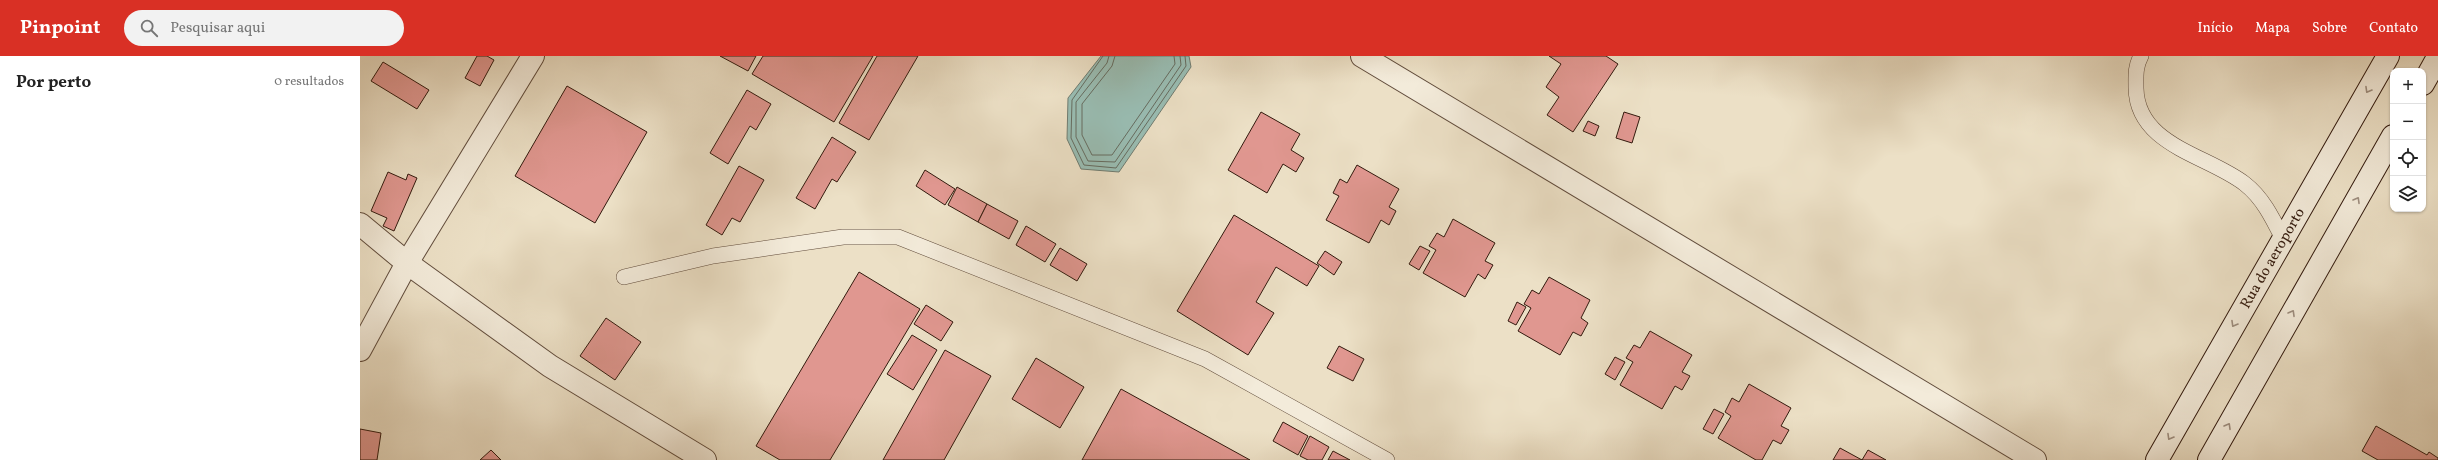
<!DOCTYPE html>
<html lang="pt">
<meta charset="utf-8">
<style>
body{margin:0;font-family:Vollkorn,serif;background:#f2f2f2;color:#222}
.controls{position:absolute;right:12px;top:12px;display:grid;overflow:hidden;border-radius:8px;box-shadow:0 1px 3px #0004}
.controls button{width:36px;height:36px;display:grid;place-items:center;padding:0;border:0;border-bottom:1px solid #e0e0e0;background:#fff;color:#222;font:20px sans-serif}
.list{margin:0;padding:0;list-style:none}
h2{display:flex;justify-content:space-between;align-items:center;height:52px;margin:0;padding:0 16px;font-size:17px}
h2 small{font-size:13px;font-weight:400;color:#767676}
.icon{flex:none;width:22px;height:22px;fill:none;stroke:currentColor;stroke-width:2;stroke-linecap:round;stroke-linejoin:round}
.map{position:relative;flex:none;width:2078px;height:404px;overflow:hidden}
header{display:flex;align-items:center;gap:24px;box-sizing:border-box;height:56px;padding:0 20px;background:#d93025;color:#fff}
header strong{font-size:19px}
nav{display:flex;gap:22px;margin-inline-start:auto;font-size:14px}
.search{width:280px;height:36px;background:#f2f2f2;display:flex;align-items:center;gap:10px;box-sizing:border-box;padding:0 14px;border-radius:22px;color:#767676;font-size:15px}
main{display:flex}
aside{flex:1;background:#fff}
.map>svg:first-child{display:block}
.water{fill:#99bdb3;stroke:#707c71}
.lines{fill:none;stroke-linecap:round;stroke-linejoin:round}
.shore{stroke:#666c60;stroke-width:1}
.building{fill:#e09790;stroke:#331a0e}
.lane-casing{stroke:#614c3c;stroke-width:16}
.street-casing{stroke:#614c3c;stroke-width:24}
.secondary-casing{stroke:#331a0e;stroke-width:24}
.lane{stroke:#f3ebda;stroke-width:15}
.street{stroke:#f3ebda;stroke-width:22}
.secondary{stroke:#f3ebda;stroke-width:22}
.oneway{stroke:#9d8d7e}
.labels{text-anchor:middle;stroke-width:3.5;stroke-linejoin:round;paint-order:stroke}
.street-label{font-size:15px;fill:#331a0e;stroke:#f3ebda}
</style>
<header>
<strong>Pinpoint</strong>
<div class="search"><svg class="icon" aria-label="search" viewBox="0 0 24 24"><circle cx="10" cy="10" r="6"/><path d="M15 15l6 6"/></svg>Pesquisar aqui</div>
<nav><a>Início</a><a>Mapa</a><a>Sobre</a><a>Contato</a></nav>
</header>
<main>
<aside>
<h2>Por perto<small>0 resultados</small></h2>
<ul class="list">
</ul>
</aside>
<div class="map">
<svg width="2078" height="404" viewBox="0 0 2078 404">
<rect width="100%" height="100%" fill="#ece0c6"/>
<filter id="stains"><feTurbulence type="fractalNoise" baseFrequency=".005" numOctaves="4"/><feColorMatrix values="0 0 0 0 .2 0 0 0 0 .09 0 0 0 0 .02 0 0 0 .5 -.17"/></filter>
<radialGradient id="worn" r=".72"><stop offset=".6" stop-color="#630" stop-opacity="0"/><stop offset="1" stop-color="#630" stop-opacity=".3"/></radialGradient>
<path class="water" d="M 741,0 L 829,0 L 831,11 L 759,116 L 721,113 L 707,83 L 708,42 Z"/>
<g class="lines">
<g class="shore">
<path d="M 743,0 L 712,44 L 711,82 L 724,109 L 756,112 L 826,10 L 825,0"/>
<path d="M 749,0 L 747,7 L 716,46 L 716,81 L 728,105 L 755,106 L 821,9 L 820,0"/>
<path d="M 755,0 L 752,10 L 722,48 L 722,79 L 732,99 L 752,99 L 815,8 L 814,0"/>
</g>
</g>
<g class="building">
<path d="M 117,0 L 127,0 L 134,4 L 120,30 L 105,22 Z"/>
<path d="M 360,0 L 396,0 L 388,15 Z"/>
<path d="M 403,0 L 513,0 L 474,66 L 392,18 Z"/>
<path d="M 517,0 L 558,0 L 509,84 L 479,67 Z"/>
<path d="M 1189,0 L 1246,0 L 1258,8 L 1213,76 L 1187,59 L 1199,41 L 1186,31 L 1201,8 Z"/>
<path d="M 23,6 L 69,34 L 57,53 L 11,25 Z"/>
<path d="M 207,30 L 287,76 L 235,167 L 155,120 Z"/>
<path d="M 387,34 L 411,48 L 396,74 L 390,70 L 368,108 L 350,97 Z"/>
<path d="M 901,56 L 940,78 L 931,94 L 944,102 L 936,116 L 923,108 L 907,137 L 868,114 Z"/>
<path d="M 1264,56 L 1280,61 L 1272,87 L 1256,82 Z"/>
<path d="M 1228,65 L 1239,70 L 1235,80 L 1223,75 Z"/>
<path d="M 472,81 L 496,96 L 477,126 L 472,123 L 455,153 L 436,142 Z"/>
<path d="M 997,109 L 1039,133 L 1029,151 L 1036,155 L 1029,169 L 1021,164 L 1009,187 L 966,164 L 979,140 L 973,137 L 980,123 L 987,127 Z"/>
<path d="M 379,110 L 404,124 L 380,166 L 372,162 L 362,179 L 346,169 Z"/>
<path d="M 565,114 L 595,133 L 585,149 L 556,130 Z"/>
<path d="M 28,116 L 46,124 L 48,118 L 57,122 L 34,175 L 23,170 L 27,162 L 11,155 Z"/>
<path d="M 597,131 L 627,148 L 618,166 L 588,149 Z"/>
<path d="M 627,148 L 658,165 L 649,183 L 618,166 Z"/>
<path d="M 874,159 L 959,210 L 947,230 L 916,211 L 896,246 L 914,257 L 888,299 L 817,255 Z"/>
<path d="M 1093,163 L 1135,187 L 1125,205 L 1133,209 L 1125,223 L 1118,218 L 1105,241 L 1063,217 L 1076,194 L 1069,190 L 1077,177 L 1084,181 Z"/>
<path d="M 666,170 L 696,188 L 685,206 L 656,189 Z"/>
<path d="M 1060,190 L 1070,195 L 1059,214 L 1049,208 Z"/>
<path d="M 700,192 L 727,208 L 717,225 L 690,209 Z"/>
<path d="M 965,195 L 982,206 L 974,219 L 957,207 Z"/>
<path d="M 499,216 L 560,253 L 470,404 L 420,404 L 396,390 Z"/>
<path d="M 1189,221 L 1230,244 L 1221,262 L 1228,267 L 1221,280 L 1213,276 L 1200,299 L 1158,275 L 1171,252 L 1164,248 L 1172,234 L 1179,238 Z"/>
<path d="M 1157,246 L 1166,251 L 1156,269 L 1148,265 Z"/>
<path d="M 566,249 L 593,266 L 581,285 L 554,268 Z"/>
<path d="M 246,262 L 281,286 L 255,324 L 220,300 Z"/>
<path d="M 1290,275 L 1332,299 L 1322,316 L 1330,320 L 1322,334 L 1315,330 L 1302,353 L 1260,329 L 1273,306 L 1266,302 L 1274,289 L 1280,292 Z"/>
<path d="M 552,279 L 577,294 L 553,334 L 527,318 Z"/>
<path d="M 979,290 L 1004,303 L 993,325 L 967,312 Z"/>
<path d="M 585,294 L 631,320 L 584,404 L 523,404 Z"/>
<path d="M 1255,301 L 1265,306 L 1255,324 L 1245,318 Z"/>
<path d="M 676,302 L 724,331 L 700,372 L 652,343 Z"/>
<path d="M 1389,328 L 1431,352 L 1421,370 L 1429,374 L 1421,388 L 1413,384 L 1402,404 L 1396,404 L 1358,382 L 1371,360 L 1365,356 L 1372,342 L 1379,346 Z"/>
<path d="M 761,333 L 890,404 L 722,404 Z"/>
<path d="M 1354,353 L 1364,358 L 1353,378 L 1343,373 Z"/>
<path d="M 923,366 L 948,380 L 938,399 L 913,385 Z"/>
<path d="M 2016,370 L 2067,399 L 2069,396 L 2078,402 L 2078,404 L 2018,404 L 2002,395 Z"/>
<path d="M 0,373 L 21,377 L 17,404 L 0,404 Z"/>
<path d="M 950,380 L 969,391 L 962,404 L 948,404 L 940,400 Z"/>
<path d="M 1480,392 L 1502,404 L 1473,404 Z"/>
<path d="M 131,394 L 141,404 L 120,404 Z"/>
<path d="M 1508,394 L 1526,404 L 1502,404 Z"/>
<path d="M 973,395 L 990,404 L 968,404 Z"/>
</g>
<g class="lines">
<defs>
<g id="lane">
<path d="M 1781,0 C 1775,11 1776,20 1776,32 C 1777,90 1848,99 1885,128 C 1903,142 1913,163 1923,183"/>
<path d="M 264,221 L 353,200 L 483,181 L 538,181 L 845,303 L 1027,404"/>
</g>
<g id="street">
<path d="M 1002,0 L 1675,404"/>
<path d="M 0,168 L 47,207 L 190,310 L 345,404"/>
<path d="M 0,294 L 47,207 L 173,0"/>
</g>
<g id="secondary">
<path d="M 2063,28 L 2078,1"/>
<path d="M 1797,404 L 2028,0"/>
<path d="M 1849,404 L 2033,80"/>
</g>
</defs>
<use href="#lane" class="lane-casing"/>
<use href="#street" class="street-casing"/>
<use href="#secondary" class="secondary-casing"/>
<use href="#lane" class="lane"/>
<use href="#street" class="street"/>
<use href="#secondary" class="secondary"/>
</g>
<defs><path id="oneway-chevron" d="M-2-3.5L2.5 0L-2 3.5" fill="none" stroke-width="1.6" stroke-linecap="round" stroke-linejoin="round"/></defs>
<g class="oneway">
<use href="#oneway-chevron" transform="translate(2008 34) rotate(120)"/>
<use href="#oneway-chevron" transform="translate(1997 144) rotate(-60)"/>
<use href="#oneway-chevron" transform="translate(1932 257) rotate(-60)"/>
<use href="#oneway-chevron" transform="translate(1874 268) rotate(120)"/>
<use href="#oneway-chevron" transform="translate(1868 370) rotate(-60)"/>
<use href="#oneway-chevron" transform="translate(1810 381) rotate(120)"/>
</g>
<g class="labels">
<g class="street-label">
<text transform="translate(1912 202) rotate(-60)" y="5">Rua do aeroporto</text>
</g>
</g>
<rect width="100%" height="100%" filter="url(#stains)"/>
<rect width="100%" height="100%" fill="url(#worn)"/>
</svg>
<div class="controls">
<button>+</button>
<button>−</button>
<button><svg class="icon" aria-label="locate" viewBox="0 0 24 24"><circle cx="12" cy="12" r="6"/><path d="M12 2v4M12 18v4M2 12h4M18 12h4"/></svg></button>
<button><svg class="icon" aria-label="layers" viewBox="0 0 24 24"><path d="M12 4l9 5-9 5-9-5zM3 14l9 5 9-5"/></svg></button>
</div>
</div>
</main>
